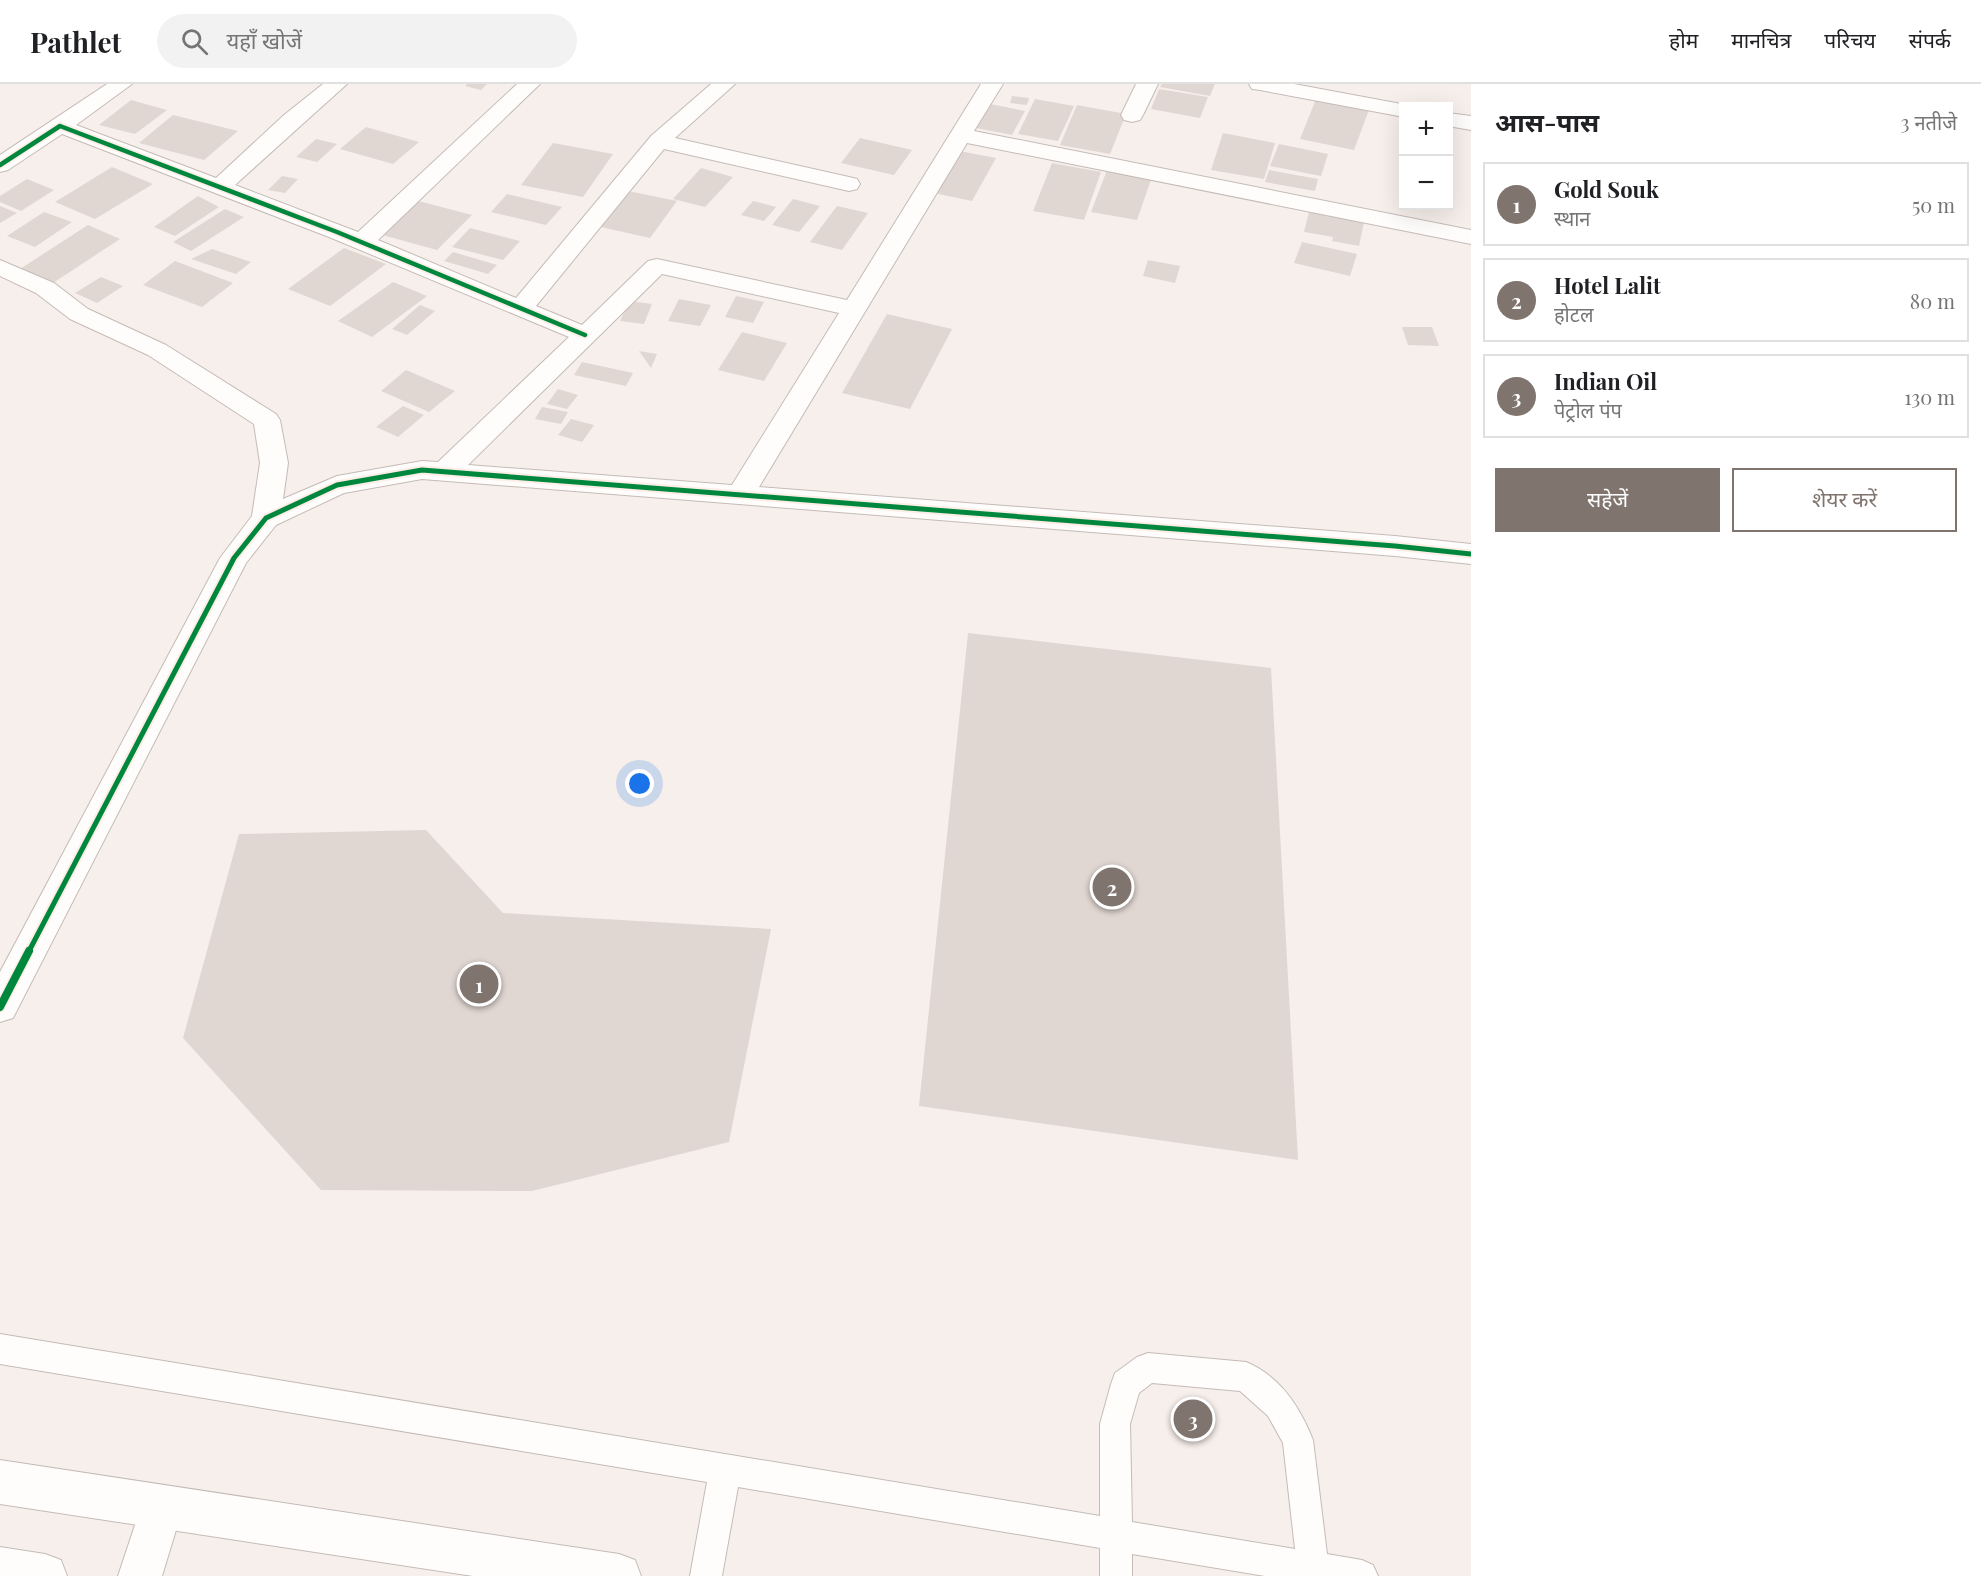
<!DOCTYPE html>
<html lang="hi">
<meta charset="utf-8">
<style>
body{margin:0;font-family:"Playfair Display","Noto Sans Devanagari",serif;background:#f2f2f2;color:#202124}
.controls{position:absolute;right:18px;top:18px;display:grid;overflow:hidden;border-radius:0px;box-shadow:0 6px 24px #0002}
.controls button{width:54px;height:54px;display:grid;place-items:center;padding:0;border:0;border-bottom:2px solid #e0e0e0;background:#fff;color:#202124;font:30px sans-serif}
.you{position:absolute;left:640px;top:700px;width:21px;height:21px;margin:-15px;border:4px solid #fff;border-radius:50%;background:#1a73e8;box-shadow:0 0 0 9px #1a73e833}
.badge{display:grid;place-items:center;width:39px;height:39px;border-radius:50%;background:#7f746e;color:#fff;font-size:20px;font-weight:700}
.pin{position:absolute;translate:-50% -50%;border:3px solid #fff;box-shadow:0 2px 6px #0006}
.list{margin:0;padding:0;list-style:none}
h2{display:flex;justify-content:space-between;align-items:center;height:78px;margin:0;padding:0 24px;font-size:26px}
h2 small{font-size:20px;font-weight:400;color:#757577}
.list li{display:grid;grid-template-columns:39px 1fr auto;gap:18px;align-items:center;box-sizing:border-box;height:84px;margin:0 12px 12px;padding:0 12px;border:2px solid #e0e0e0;border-radius:0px}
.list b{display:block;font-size:22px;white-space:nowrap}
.list p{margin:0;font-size:20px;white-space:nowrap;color:#757577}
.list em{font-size:20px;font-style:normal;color:#757577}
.actions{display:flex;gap:12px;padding:18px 24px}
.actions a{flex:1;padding:14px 0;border:2px solid #7f746e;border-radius:0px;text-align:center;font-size:21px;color:#7f746e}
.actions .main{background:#7f746e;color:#fff}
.icon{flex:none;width:33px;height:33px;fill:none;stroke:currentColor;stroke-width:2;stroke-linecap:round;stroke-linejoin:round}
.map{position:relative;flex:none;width:1471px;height:1492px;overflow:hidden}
header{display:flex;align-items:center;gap:36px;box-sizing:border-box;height:84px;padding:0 30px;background:#fff;border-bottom:2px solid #e0e0e0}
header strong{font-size:28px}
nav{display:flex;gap:33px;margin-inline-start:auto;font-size:21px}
.search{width:420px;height:54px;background:#f2f2f2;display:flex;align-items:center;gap:15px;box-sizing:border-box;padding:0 21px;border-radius:33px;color:#757577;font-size:22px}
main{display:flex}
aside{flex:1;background:#fff}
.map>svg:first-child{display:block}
.building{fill:#e1d7d2}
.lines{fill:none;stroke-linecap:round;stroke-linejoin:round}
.service-casing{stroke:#c5bbb6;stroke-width:2}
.minor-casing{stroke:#c5bbb6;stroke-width:2}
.secondary-casing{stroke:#c5bbb6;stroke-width:2}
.service{fill:#fefdfc;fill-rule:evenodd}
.minor{fill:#fefdfc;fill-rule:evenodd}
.secondary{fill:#fefdfc;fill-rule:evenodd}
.cycleway-far2-casing{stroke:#fcede6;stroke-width:8}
.cycleway-far1-casing{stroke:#fcede6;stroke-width:9}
.cycleway-casing{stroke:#fcede6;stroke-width:11}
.cycleway-far2{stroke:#00873e;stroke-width:4.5}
.cycleway-far1{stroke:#00873e;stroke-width:5}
.cycleway{stroke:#00873e;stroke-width:8}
</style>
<header>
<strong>Pathlet</strong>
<div class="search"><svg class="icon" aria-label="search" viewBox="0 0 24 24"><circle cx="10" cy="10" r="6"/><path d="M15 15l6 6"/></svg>यहाँ खोजें</div>
<nav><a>होम</a><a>मानचित्र</a><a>परिचय</a><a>संपर्क</a></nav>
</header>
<main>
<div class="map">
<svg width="1471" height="1492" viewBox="0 0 1471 1492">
<rect width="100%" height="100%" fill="#f7efeb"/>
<g class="building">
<path d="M 467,0 L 487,0 L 481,6 L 465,2 Z"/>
<path d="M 1162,0 L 1215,0 L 1210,12 L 1160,3 Z"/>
<path d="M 1159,5 L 1208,13 L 1200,34 L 1151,25 Z"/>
<path d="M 1012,12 L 1029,14 L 1027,21 L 1010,19 Z"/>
<path d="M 1035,15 L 1074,22 L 1058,57 L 1018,50 Z"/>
<path d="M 1316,15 L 1369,26 L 1354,66 L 1300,55 Z"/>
<path d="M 131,16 L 167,26 L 135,50 L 99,41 Z"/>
<path d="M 985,19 L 1025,27 L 1012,51 L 971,43 Z"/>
<path d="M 1077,21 L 1126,30 L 1110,70 L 1060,61 Z"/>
<path d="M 173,31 L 238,47 L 204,76 L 139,59 Z"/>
<path d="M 366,43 L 419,58 L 393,80 L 340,65 Z"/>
<path d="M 1223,49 L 1275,59 L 1264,95 L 1211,86 Z"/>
<path d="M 860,54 L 912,66 L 894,91 L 841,79 Z"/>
<path d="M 316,55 L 337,60 L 317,78 L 296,73 Z"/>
<path d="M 553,59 L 613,70 L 583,113 L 521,101 Z"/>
<path d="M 1279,60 L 1328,70 L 1321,92 L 1270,82 Z"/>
<path d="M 954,66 L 996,74 L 972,117 L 929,108 Z"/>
<path d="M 1052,79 L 1101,88 L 1084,136 L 1033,127 Z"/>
<path d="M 112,83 L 153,100 L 95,135 L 55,118 Z"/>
<path d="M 701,84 L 733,93 L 705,123 L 673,115 Z"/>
<path d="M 1107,86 L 1152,93 L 1137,136 L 1091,128 Z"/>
<path d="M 1269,86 L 1318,95 L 1315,107 L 1265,98 Z"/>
<path d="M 282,92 L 298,95 L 285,109 L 268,106 Z"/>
<path d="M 27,95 L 54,106 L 21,127 L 0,118 L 0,112 Z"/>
<path d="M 628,107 L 677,117 L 650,154 L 601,143 Z"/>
<path d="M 507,110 L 562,123 L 546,141 L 491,128 Z"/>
<path d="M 198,112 L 219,123 L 175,152 L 154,143 Z"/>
<path d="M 411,115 L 472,131 L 437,166 L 375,149 Z"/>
<path d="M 793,115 L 820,122 L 799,148 L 772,141 Z"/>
<path d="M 753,117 L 776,123 L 764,137 L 741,131 Z"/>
<path d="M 0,122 L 17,129 L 0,139 Z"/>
<path d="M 837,122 L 868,129 L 842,166 L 810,158 Z"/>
<path d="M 225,125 L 244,133 L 191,167 L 173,158 Z"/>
<path d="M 44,128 L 72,138 L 35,163 L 7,152 Z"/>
<path d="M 1309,128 L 1364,138 L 1359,162 L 1332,157 L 1333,153 L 1304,148 Z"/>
<path d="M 88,141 L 120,155 L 53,199 L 20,185 Z"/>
<path d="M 470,144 L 520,157 L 503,176 L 452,163 Z"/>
<path d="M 1302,158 L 1357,170 L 1350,192 L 1294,179 Z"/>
<path d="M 344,164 L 386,180 L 330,222 L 288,205 Z"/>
<path d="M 212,165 L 251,178 L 236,190 L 191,175 Z"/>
<path d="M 453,168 L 497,181 L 488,190 L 444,177 Z"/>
<path d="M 1148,176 L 1180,182 L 1175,199 L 1143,192 Z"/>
<path d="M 175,177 L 233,199 L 202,223 L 143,201 Z"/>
<path d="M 101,193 L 123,202 L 97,219 L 75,209 Z"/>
<path d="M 393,198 L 427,212 L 372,253 L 338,237 Z"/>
<path d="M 736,212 L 764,218 L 753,239 L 725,233 Z"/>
<path d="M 679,215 L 711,221 L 700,242 L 668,237 Z"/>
<path d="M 629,217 L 652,220 L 644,240 L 620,237 Z"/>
<path d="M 420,221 L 435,227 L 407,251 L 392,245 Z"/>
<path d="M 887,230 L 952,245 L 910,325 L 842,309 Z"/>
<path d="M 1402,243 L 1432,243 L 1439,262 L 1408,261 Z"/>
<path d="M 742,248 L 787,259 L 764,297 L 718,286 Z"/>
<path d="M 639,267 L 657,270 L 651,284 Z"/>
<path d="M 582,278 L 633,289 L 626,302 L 574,291 Z"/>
<path d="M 406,286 L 455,307 L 429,328 L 381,307 Z"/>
<path d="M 558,305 L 578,311 L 567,325 L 547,320 Z"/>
<path d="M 403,322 L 424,331 L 398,353 L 376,343 Z"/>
<path d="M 542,323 L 568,328 L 561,340 L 535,335 Z"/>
<path d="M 571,335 L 594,341 L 582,358 L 558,351 Z"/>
<path d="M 968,549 L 1271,584 L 1298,1076 L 919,1022 Z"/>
<path d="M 426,746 L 503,829 L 771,845 L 729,1058 L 532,1107 L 321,1106 L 183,954 L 239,750 Z"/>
</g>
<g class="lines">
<defs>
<path id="service" d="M 0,1250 L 1100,1432 L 1100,1340 L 1111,1300 L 1115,1289 L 1137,1273 L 1148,1269 L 1246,1278 C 1280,1292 1300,1323 1313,1356 L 1327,1470 L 1362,1476 L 1373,1481 L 1378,1492 L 1265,1492 L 1132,1470 L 1132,1492 L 1100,1492 L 1100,1464 L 738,1403 L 722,1492 L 690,1492 L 707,1398 L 0,1280 ZM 1152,1299 L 1240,1307 L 1268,1332 L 1283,1359 L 1295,1465 L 1132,1438 L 1130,1340 L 1139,1309 Z"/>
<g id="minor">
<path d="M 107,0 L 132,0 L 76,41 L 216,94 L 284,31 L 323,0 L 347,0 L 235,101 L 358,148 L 517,0 L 540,0 L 378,156 L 516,214 L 651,52 L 711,0 L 735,0 L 675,54 L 849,93 L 857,95 L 860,100 L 857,105 L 849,107 L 664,65 L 536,222 L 582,241 L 648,177 L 657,175 L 847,216 L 981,0 L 1003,0 L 974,47 L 1471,146 L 1471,160 L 967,59 L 759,403 L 1395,452 L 1471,460 L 1471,480 L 1395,472 L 422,395 L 344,409 L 276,441 L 246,479 L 13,934 L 0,938 L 0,888 L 220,474 L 252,432 L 260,379 L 254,340 L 148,271 L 70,235 L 36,209 L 0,192 L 0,176 L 54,199 L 88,225 L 166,261 L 276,330 L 280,336 L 288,379 L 283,415 L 337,392 L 422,377 L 438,378 L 569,253 L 329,153 L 62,50 L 8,86 L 0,88 L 0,71 ZM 662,190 L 839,229 L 732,401 L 468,381 Z"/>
<path d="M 1136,0 L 1158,0 L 1143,31 L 1140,36 L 1132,38 L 1124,36 L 1121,31 Z"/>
<path d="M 1249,0 L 1294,0 L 1412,22 L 1404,22 L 1404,33 L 1260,6 L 1252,5 Z"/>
<path d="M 1448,29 L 1471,32 L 1471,46 L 1448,42 Z"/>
<path d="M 161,1401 L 176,1408 L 183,1423 L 162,1492 L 118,1492 L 146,1408 Z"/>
</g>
<g id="secondary">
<path d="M 0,1376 L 619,1470 L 635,1476 L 641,1492 L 473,1492 L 0,1420 Z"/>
<path d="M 0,1463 L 45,1470 L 61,1476 L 67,1492 L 0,1492 Z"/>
</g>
</defs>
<use href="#service" class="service-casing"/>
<use href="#minor" class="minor-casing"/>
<use href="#secondary" class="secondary-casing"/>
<use href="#service" class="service"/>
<use href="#minor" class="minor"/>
<use href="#secondary" class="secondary"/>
<defs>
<path id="cycleway-far2" d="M 0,81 L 60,42 L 337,148 L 585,251"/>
<path id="cycleway-far1" d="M 28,869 L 234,474 L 266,434 L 337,401 L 422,386 L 1395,462 L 1471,470"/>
<path id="cycleway" d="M 0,923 L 29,867"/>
</defs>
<use href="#cycleway-far2" class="cycleway-far2-casing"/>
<use href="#cycleway-far1" class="cycleway-far1-casing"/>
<use href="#cycleway" class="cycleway-casing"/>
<use href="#cycleway-far2" class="cycleway-far2"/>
<use href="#cycleway-far1" class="cycleway-far1"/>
<use href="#cycleway" class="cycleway"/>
</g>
</svg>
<div class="controls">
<button>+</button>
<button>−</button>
</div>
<div class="you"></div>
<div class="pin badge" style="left:479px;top:900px">1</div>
<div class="pin badge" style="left:1112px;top:803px">2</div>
<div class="pin badge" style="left:1193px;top:1335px">3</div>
</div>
<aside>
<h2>आस-पास<small>3 नतीजे</small></h2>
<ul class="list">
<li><span class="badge">1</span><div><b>Gold Souk</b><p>स्थान</p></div><em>50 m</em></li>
<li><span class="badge">2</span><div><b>Hotel Lalit</b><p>होटल</p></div><em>80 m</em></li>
<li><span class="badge">3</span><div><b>Indian Oil</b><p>पेट्रोल पंप</p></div><em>130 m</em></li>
</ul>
<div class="actions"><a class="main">सहेजें</a><a>शेयर करें</a></div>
</aside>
</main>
